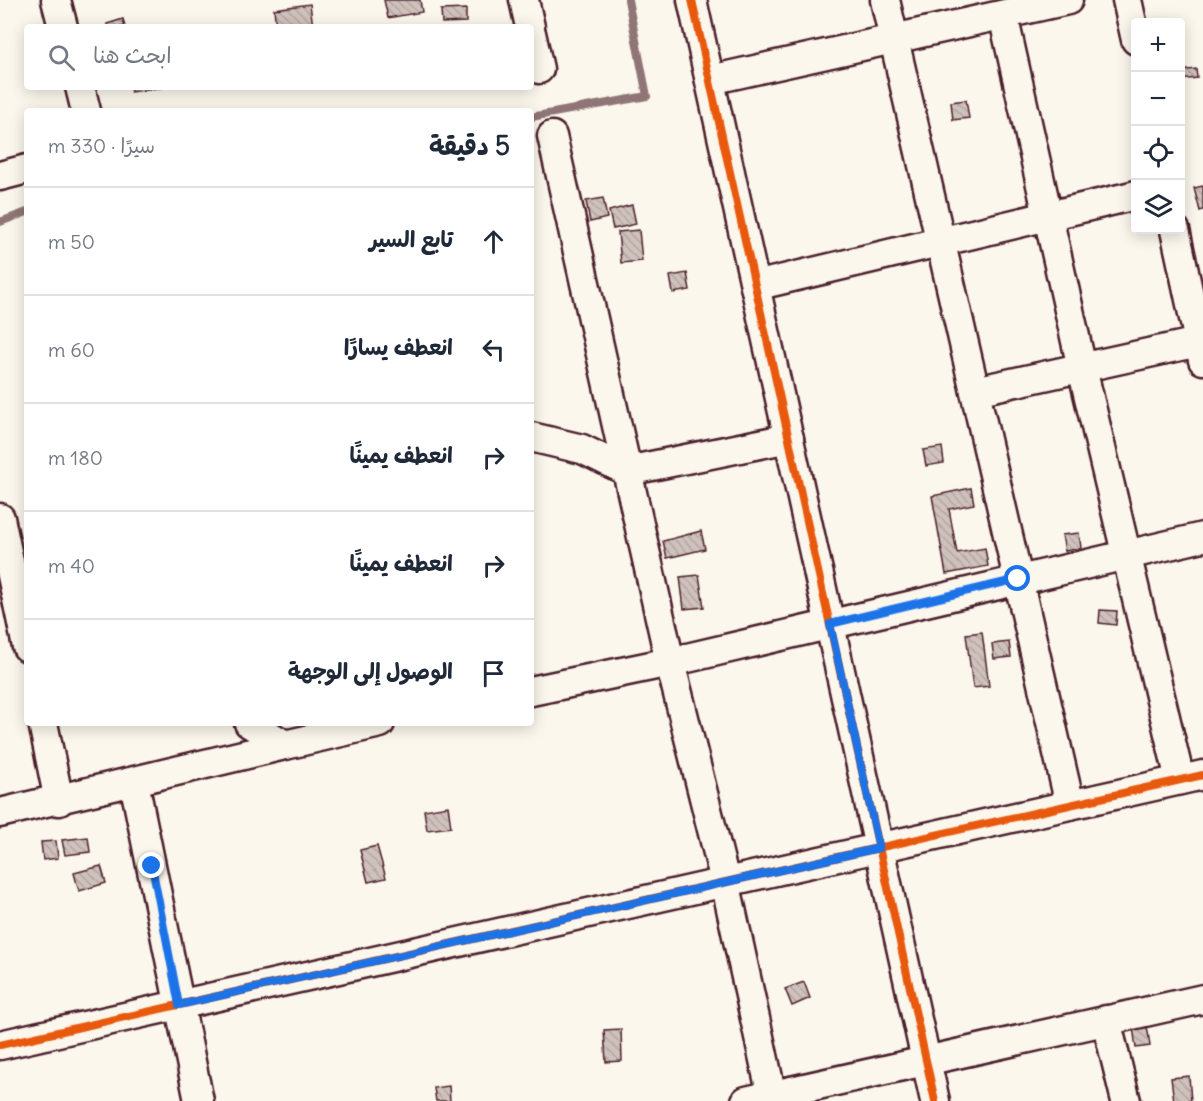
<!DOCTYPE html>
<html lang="ar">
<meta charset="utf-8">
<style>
body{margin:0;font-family:Delius,"Playpen Sans Arabic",sans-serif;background:#f2f2f3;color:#1f2937;direction:rtl}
.controls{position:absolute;right:18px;top:18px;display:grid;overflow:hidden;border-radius:6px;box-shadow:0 3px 15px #0003}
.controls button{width:54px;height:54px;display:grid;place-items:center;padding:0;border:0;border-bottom:2px solid #e0e1e3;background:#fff;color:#1f2937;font:30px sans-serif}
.stop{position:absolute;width:18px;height:18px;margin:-14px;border:4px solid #1a73e8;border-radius:50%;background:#fff}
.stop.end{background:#1a73e8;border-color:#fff;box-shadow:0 2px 6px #0008}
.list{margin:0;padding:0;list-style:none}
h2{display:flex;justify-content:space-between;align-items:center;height:78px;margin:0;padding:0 24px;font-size:26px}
h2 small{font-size:20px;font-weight:400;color:#747a83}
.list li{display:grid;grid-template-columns:39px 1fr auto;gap:18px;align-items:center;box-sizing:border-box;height:108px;padding:0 24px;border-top:2px solid #e0e1e3}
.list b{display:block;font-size:22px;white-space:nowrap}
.list em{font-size:20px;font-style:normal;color:#747a83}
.icon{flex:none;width:33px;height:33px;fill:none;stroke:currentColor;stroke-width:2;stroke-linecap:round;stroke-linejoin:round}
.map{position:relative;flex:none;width:1203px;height:1101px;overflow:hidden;direction:ltr}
.search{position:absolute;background:#fff;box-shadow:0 3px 15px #0003;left:24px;top:24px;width:510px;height:66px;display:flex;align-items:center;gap:15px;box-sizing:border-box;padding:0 21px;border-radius:6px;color:#747a83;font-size:22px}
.panel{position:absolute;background:#fff;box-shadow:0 3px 15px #0003;left:24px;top:108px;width:510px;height:618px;border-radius:6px;direction:rtl}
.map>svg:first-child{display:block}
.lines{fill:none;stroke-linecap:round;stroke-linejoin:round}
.stream{stroke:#907477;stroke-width:8}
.building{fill:url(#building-back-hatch);stroke:#4a1f2b;stroke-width:1.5}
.minor-casing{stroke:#4a1f2b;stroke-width:33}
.minor{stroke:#fbf7ec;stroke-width:28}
.cycleway-casing{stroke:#fbf7ec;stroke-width:11}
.cycleway{stroke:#e8590c;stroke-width:8}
.route{stroke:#1a73e8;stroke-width:8}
</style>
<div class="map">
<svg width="1203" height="1101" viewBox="0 0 1203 1101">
<defs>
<pattern id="building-back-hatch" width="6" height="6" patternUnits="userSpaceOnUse" patternTransform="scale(1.5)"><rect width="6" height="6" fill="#cfc2bc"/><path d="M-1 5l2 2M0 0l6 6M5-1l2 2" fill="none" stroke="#b3a6a2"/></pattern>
</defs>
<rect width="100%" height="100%" fill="#fbf7ec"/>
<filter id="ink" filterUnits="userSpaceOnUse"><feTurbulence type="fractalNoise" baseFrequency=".0167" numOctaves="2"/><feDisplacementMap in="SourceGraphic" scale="12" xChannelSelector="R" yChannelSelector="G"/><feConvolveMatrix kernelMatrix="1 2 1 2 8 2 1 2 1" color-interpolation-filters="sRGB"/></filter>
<g filter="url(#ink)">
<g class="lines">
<g class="stream">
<path d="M 531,117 L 647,96 L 628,0"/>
<path d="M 0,222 L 27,212"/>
</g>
</g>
<g class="building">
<path d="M 384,0 L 420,0 L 422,12 L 388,18 Z"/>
<path d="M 310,4 L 313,27 L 276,27 L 274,9 Z"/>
<path d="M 466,9 L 466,22 L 442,23 L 441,10 Z"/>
<path d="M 123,19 L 125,27 L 108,27 L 107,24 Z"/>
<path d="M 1196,69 L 1197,78 L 1180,80 L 1180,71 Z"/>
<path d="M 130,87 L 166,87 L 131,92 Z"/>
<path d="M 966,100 L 969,118 L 953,120 L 951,102 Z"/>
<path d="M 1203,186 L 1203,210 L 1200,211 L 1194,188 Z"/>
<path d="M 603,198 L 607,218 L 590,222 L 586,201 Z"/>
<path d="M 632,205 L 636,224 L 613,229 L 609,211 Z"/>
<path d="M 639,230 L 642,261 L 621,263 L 618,232 Z"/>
<path d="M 687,273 L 690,290 L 673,293 L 670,276 Z"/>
<path d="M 942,447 L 944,463 L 926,466 L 923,450 Z"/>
<path d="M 971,488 L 974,504 L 949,509 L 957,553 L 985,548 L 988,566 L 946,574 L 932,496 Z"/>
<path d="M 701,531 L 705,549 L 667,558 L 663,541 Z"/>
<path d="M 1079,533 L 1081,548 L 1065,551 L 1062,535 Z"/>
<path d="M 699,575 L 704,607 L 684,609 L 680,577 Z"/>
<path d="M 1100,610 L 1117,611 L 1116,625 L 1099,623 Z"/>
<path d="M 982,632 L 989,686 L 973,688 L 966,634 Z"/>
<path d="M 1009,642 L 1011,657 L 994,659 L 992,644 Z"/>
<path d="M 448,806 L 451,827 L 427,830 L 424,810 Z"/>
<path d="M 88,837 L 90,852 L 65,855 L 62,840 Z"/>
<path d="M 56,841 L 58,858 L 43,860 L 41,842 Z"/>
<path d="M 377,846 L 386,878 L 368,882 L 360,850 Z"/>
<path d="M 101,866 L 106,883 L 79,891 L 74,873 Z"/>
<path d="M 804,982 L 810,998 L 792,1006 L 785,989 Z"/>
<path d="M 1147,1025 L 1150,1046 L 1136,1048 L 1133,1027 Z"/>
<path d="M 621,1029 L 622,1061 L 606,1062 L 604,1030 Z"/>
<path d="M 1189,1076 L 1191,1101 L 1174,1101 L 1171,1078 Z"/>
<path d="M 449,1086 L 450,1101 L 436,1101 L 434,1088 Z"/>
</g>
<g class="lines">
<defs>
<g id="minor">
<path d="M 56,0 L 63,27"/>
<path d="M 524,0 L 530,27"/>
<path d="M 692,0 L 935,1101"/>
<path d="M 885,0 L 1070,805"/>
<path d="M 1127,0 L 1136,40"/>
<path d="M 1003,15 L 1082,368 L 1180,780"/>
<path d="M 531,33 L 539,69"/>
<path d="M 710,80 L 1068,0"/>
<path d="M 80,87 L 86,111"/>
<path d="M 552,136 L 670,662 L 725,881 L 773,1101"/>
<path d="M 0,176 L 27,169"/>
<path d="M 1175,230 L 1203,360"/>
<path d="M 755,286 L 1136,195"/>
<path d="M 975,391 L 1203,341"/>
<path d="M 531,437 L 582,449 L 627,471 L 789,438"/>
<path d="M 0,518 L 27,647"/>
<path d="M 531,691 L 670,662 L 1203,537"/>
<path d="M 43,723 L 59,801"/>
<path d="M 249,723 L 285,745 L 380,723"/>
<path d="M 134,782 L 199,1101"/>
<path d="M 0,813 L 285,745"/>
<path d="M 1106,1020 L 1126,1101"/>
<path d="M 0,1045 L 1203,775"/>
<path d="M 746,1101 L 1203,999"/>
</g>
</defs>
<use href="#minor" class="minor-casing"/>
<use href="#minor" class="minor"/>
<defs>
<g id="cycleway">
<path d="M 692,0 L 935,1101"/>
<path d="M 0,1045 L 1203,775"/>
</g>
</defs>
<use href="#cycleway" class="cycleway-casing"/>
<use href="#cycleway" class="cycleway"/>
</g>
</g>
<g class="lines" filter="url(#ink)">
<path class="route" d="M 152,866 L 179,1005 L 879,848 L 830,624 L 1018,579"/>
</g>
</svg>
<div class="controls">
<button>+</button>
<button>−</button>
<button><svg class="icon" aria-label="locate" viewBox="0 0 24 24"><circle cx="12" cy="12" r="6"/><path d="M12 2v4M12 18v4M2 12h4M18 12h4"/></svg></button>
<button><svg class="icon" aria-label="layers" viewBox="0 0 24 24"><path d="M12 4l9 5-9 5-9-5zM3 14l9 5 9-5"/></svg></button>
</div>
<div class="stop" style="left:1018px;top:579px"></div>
<div class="stop end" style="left:152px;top:866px"></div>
<div class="search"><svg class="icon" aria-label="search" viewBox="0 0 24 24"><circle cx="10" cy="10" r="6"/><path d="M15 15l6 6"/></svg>ابحث هنا</div>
<section class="panel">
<h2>5 دقيقة<small>سيرًا · 330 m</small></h2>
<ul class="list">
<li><svg class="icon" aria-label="ahead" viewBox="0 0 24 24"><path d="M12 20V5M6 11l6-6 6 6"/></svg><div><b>تابع السير</b></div><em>50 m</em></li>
<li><svg class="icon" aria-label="left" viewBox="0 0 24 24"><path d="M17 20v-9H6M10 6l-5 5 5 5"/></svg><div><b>انعطف يسارًا</b></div><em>60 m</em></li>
<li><svg class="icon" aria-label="right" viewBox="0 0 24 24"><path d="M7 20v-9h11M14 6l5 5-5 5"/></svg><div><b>انعطف يمينًا</b></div><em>180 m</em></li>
<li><svg class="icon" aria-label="right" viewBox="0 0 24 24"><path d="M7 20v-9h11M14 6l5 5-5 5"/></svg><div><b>انعطف يمينًا</b></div><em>40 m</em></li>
<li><svg class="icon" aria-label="arrive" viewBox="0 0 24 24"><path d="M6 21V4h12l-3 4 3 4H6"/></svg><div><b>الوصول إلى الوجهة</b></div></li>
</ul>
</section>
</div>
